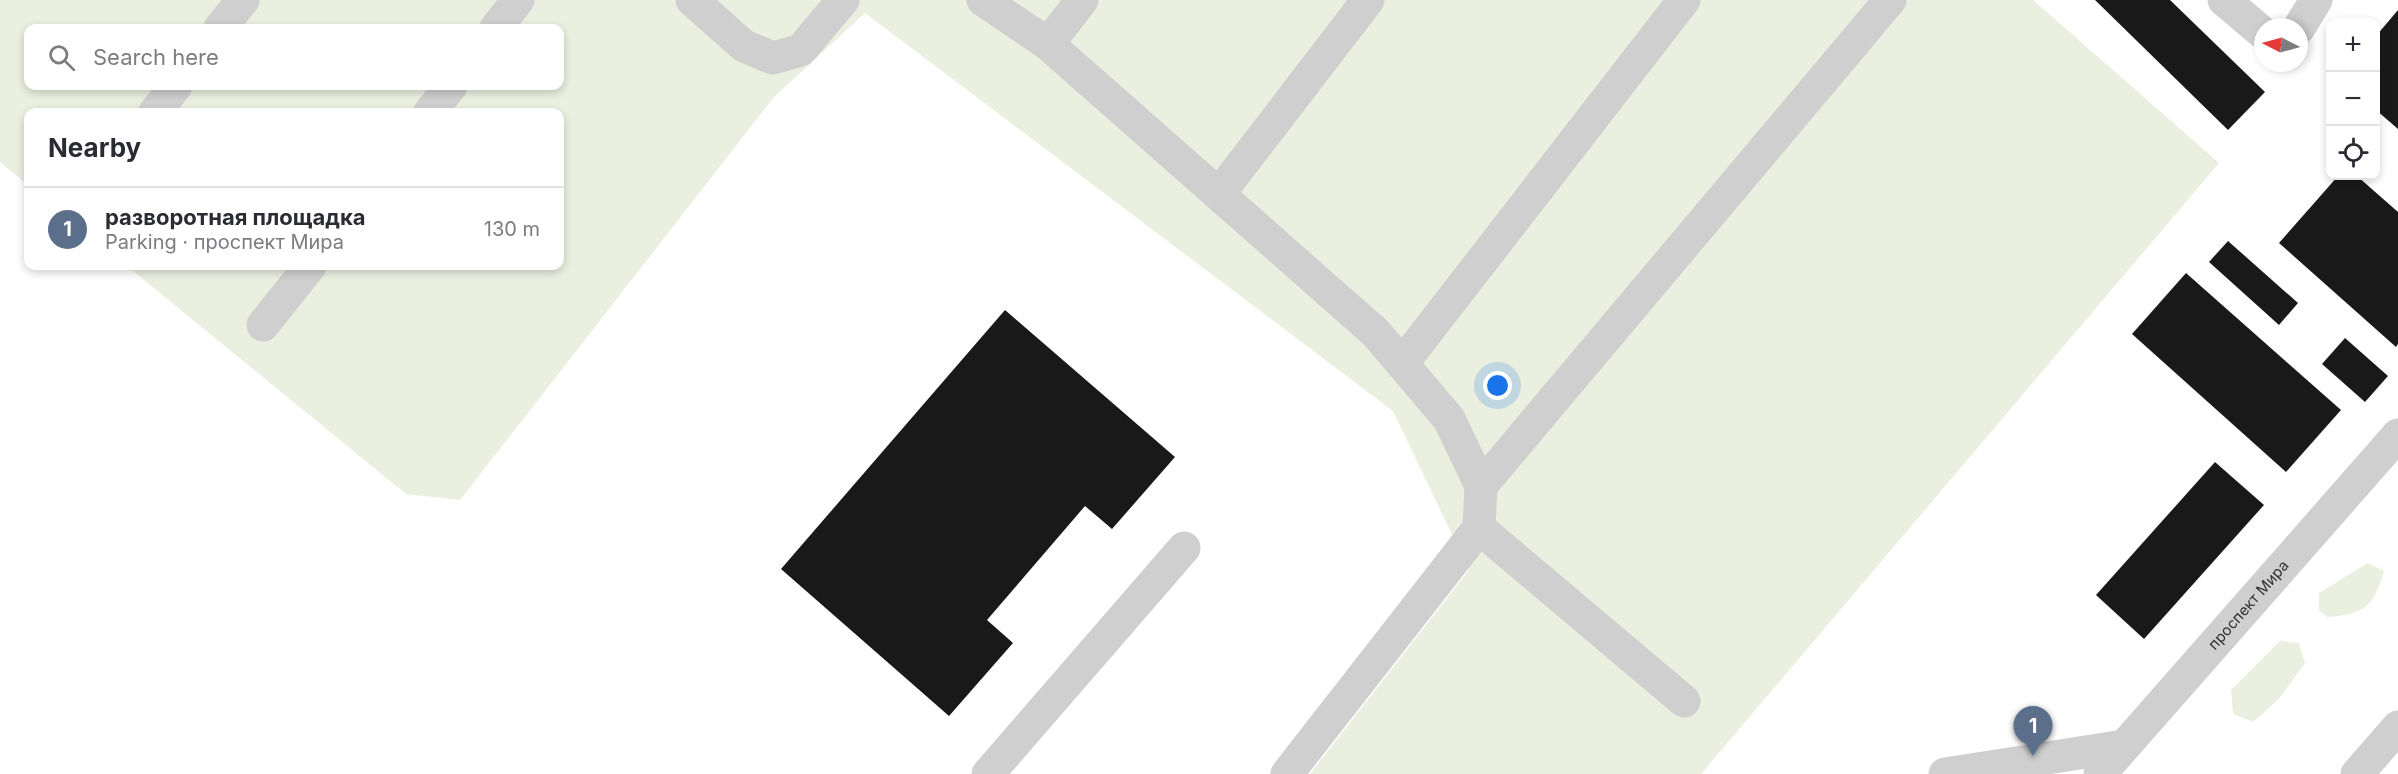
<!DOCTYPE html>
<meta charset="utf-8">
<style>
body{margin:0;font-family:Inter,sans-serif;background:#f7f7f7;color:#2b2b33}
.controls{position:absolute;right:18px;top:18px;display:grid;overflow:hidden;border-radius:12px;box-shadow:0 3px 9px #0003}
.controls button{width:54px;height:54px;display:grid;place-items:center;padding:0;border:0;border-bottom:2px solid #e1e1e2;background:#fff;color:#2b2b33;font:30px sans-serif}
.compass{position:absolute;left:2254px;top:18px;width:54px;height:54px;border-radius:50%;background:#fff;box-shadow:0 3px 9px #0003;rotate:276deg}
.you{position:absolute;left:1498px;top:386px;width:21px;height:21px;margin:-15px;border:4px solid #fff;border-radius:50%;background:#1a73e8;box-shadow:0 0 0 9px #1a73e833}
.badge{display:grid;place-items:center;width:39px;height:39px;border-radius:50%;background:#0f766e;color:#fff;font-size:20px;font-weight:700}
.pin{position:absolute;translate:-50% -50px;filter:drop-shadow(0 2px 3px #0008)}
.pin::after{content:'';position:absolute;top:32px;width:21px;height:18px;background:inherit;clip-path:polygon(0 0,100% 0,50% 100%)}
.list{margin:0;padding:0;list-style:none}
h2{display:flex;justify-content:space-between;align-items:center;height:78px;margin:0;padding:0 24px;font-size:26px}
h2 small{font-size:20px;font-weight:400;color:#7c7c81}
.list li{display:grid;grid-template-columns:39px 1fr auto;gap:18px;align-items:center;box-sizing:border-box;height:84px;padding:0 24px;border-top:2px solid #e1e1e2}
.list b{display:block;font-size:22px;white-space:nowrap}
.list p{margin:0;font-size:20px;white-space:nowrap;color:#7c7c81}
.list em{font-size:20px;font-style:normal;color:#7c7c81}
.icon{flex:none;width:33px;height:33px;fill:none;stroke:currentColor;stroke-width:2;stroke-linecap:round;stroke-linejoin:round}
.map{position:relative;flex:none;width:2398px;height:774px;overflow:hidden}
.search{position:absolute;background:#fff;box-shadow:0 3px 9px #0003;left:24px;top:24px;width:540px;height:66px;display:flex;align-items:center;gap:15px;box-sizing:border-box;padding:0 21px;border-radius:12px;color:#7c7c81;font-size:22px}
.panel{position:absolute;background:#fff;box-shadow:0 3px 9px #0003;left:24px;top:108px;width:540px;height:162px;border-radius:12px}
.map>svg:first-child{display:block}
.green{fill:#eaefe0;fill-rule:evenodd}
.building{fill:#191919}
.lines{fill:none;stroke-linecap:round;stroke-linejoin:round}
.minor{stroke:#cfcfcf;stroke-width:33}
.labels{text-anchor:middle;stroke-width:6;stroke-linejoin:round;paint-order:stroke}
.street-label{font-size:15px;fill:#323232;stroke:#fff}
</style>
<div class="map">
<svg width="2398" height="774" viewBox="0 0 2398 774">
<rect width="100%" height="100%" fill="#fff"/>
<g class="green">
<path d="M 0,0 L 2033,0 L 2219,163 L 1701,774 L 1310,774 L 1469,570 L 1393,411 L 865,13 L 774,97 L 460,500 L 406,494 L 127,266 L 560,266 L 560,112 L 28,112 L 28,185 L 0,162 ZM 28,28 L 560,28 L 560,86 L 28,86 Z"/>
<path d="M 2368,563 L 2384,571 C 2373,607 2365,614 2327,617 L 2319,610 L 2319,593 Z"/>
<path d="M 2280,641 L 2299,643 L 2305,663 L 2279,699 L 2253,722 L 2233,714 L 2231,690 Z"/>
</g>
<g class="building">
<path d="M 2095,0 L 2170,0 L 2265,92 L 2228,130 Z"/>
<path d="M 2398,10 L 2398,129 L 2376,110 L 2376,36 Z"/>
<path d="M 2338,176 L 2357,176 L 2398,212 L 2398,344 L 2396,347 L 2279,243 Z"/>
<path d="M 2228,241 L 2298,303 L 2279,325 L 2209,262 Z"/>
<path d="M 2186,273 L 2341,410 L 2286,472 L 2132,334 Z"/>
<path d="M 1005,310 L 1175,457 L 1112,529 L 1085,506 L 987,620 L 1013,643 L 949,716 L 781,569 Z"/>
<path d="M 2345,338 L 2388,376 L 2365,402 L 2322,364 Z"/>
<path d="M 2215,462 L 2264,505 L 2144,639 L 2096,595 Z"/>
</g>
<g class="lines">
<g class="minor">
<path d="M 692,0 L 744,46 L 773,58 L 801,50 L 843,0"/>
<path d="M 983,0 L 1048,44 L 1376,333 L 1449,419 L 1481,486 L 1479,528 L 1287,774"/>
<path d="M 2224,0 L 2263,33"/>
<path d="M 220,28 L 243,0"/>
<path d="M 496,28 L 518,0"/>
<path d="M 2299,28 L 2316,0"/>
<path d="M 1048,44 L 1082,0"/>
<path d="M 155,112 L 176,86"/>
<path d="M 430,112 L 451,86"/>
<path d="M 1219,194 L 1368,0"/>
<path d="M 263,325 L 310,266"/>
<path d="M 1402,364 L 1684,0"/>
<path d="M 1481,486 L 1890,0"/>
<path d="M 1479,528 L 1684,701"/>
<path d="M 988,774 L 1184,548"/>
<path d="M 1945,774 L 2124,746"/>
<path id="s1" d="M 2100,774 L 2398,435"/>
<path d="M 2357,774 L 2398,727"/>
</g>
</g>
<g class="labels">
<g class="street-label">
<text dy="5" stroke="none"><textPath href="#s1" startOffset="225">проспект Мира</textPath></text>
</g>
</g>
</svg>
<div class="controls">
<button>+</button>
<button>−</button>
<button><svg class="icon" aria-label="locate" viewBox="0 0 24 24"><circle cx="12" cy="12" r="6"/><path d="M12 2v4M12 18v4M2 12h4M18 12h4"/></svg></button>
</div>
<svg class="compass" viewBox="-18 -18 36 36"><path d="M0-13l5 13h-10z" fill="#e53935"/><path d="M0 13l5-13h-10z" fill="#7c7c81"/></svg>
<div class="you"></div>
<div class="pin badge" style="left:2033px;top:756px;background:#5c6f8a">1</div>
<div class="search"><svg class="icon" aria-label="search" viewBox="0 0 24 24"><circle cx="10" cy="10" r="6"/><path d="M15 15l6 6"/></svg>Search here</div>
<section class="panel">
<h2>Nearby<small></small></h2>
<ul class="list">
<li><span class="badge" style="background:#5c6f8a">1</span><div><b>разворотная площадка</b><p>Parking · проспект Мира</p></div><em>130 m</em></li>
</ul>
</section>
</div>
